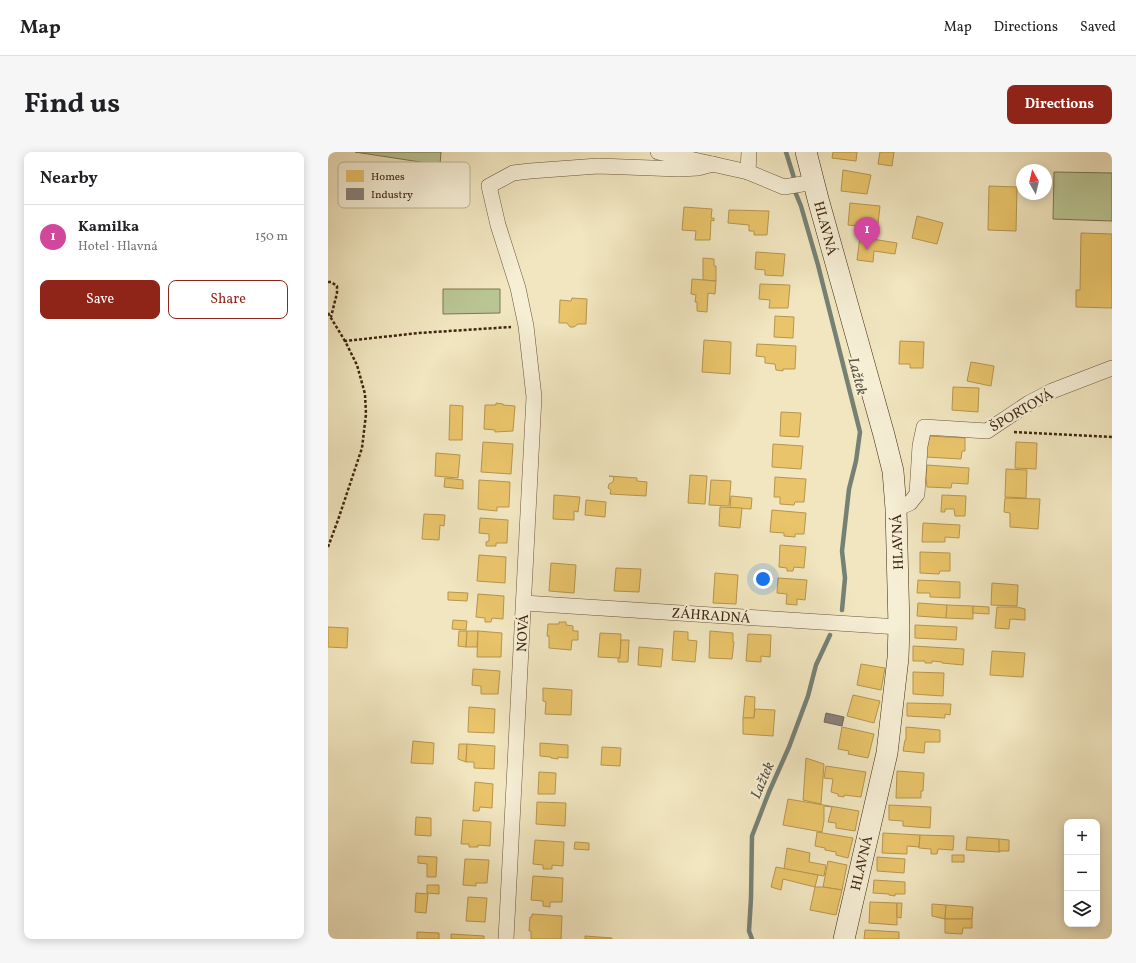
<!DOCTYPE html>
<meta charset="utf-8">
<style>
body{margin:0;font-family:Vollkorn,serif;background:#f6f6f6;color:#202124}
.controls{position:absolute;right:12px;bottom:12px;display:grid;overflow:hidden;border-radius:8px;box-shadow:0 2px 10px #0003}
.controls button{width:36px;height:36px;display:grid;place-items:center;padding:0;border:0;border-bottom:1px solid #e0e0e0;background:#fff;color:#202124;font:20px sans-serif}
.compass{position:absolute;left:688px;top:12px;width:36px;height:36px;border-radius:50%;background:#fff;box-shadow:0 2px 10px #0003;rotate:352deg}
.you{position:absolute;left:435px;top:427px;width:14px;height:14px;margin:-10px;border:3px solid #fff;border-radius:50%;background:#1a73e8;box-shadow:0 0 0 6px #1a73e833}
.badge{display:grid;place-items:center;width:26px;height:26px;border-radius:50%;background:#8f2418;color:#fff;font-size:13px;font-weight:700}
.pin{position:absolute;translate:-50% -33px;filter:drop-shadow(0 1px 2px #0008)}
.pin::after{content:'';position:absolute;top:21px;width:14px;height:12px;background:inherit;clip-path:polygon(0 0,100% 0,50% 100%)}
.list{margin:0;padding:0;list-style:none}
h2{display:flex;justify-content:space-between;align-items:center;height:52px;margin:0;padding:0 16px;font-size:17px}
h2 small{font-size:13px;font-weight:400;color:#757577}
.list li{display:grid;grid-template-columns:26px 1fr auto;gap:12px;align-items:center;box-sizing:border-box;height:64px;padding:0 16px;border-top:1px solid #e0e0e0}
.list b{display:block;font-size:15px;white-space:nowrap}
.list p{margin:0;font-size:13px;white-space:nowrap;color:#757577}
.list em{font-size:13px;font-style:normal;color:#757577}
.actions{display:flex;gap:8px;padding:12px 16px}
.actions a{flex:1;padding:9px 0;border:1px solid #8f2418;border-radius:8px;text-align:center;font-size:14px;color:#8f2418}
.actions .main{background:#8f2418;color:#fff}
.icon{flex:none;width:22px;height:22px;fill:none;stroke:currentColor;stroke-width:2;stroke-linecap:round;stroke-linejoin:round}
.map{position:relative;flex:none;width:784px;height:787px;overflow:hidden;border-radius:8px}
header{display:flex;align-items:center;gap:24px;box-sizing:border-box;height:56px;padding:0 20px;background:#fff;border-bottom:1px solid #e0e0e0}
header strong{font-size:19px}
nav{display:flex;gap:22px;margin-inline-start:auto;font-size:14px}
.intro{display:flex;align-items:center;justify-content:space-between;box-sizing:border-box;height:96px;padding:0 24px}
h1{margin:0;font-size:28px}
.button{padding:10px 18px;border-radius:8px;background:#8f2418;color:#fff;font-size:14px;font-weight:700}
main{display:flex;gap:24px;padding:0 24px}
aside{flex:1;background:#fff;border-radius:8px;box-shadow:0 2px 10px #0003}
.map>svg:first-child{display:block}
.green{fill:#b9c593;stroke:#7c7650}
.homes{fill:#e9c46a;stroke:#b6954e}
.industry{fill:#8a817c;stroke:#73665b}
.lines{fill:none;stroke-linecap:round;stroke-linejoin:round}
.stream{stroke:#768175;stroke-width:4.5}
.street-casing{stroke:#6b563a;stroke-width:16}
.secondary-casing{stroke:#3e260e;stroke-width:22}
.path{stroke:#3e260e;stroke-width:2.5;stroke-dasharray:3 2;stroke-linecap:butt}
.street{stroke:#f6efd6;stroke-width:15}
.secondary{stroke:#f6efd6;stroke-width:21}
.labels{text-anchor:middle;stroke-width:4;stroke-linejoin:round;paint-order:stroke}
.street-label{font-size:14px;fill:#3e260e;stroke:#f6efd6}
.water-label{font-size:15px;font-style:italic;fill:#5a5441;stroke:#f6efd6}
.key{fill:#f6efd6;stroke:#bfb39a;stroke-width:1}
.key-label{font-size:11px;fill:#3e260e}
</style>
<header>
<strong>Map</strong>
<nav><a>Map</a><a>Directions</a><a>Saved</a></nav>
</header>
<div class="intro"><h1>Find us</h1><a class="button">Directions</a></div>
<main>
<aside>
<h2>Nearby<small></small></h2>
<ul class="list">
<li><span class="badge" style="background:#d1479c">1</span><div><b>Kamilka</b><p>Hotel · Hlavná</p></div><em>150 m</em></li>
</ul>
<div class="actions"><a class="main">Save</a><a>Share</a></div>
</aside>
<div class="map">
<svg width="784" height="787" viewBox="0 0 784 787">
<rect width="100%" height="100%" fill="#f1e6c0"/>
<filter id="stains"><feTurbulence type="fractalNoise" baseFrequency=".005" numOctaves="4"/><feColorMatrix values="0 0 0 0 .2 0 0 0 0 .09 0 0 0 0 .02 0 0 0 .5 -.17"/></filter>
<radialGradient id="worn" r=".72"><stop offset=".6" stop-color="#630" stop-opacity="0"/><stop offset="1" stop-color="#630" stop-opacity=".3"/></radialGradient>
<g class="green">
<path d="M 27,0 L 113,0 L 112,13 Z"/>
<path d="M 726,20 L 784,21 L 784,69 L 725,67 Z"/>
<path d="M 115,137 L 172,137 L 172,161 L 115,162 Z"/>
</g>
<g class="homes">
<path d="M 505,0 L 529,0 L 528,9 L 504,6 Z"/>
<path d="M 552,0 L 566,0 L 564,14 L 550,12 Z"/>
<path d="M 515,18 L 543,23 L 539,42 L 513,39 Z"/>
<path d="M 661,34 L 689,35 L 688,79 L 660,78 Z"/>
<path d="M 522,51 L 552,54 L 550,72 L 540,71 L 539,75 L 520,73 Z"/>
<path d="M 356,55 L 384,57 L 383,66 L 386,66 L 386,69 L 383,68 L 382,88 L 367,88 L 368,79 L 354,78 Z"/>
<path d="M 401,58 L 441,59 L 439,83 L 426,83 L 426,79 L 421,79 L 421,73 L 400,71 Z"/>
<path d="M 589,64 L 615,71 L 609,92 L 584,86 Z"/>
<path d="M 753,81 L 784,82 L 784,156 L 748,155 L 748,138 L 752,138 Z"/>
<path d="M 532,85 L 569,91 L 567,102 L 546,99 L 545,110 L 529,108 Z"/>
<path d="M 428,100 L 457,102 L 455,124 L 437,123 L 437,118 L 427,117 Z"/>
<path d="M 375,106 L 386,107 L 386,114 L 388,114 L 388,129 L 375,128 Z"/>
<path d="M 364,127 L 388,129 L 387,142 L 380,141 L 379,160 L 369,159 L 369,150 L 367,150 L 368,143 L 363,142 Z"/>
<path d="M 432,132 L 462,133 L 460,156 L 441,156 L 442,148 L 431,147 Z"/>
<path d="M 244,146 L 259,147 L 258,172 L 250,172 L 246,175 L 242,175 L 239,171 L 231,171 L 232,148 L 243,149 Z"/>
<path d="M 447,164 L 466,165 L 465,186 L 446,185 Z"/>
<path d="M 376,188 L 403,190 L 402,222 L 374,220 Z"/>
<path d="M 572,189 L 596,190 L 595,216 L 582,216 L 582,212 L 571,212 Z"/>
<path d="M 429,192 L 468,194 L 467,217 L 455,217 L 455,219 L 448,218 L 447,212 L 437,211 L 437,205 L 428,204 Z"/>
<path d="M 643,210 L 666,214 L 663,234 L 639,229 Z"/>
<path d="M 625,235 L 651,236 L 650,260 L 624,258 Z"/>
<path d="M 168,251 L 175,252 L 175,253 L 187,254 L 185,279 L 167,280 L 167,278 L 156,277 L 157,253 L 168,253 Z"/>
<path d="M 122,253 L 135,254 L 134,288 L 121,288 Z"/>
<path d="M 453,260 L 473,261 L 471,285 L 452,284 Z"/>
<path d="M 600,284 L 637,286 L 637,299 L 634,299 L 633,307 L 598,305 Z"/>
<path d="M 155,290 L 185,292 L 183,322 L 153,320 Z"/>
<path d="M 688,290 L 709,291 L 708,317 L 687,316 Z"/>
<path d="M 445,292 L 475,294 L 473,317 L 444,315 Z"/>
<path d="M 108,301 L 132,303 L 130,326 L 107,324 Z"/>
<path d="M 599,313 L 641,316 L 640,332 L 624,331 L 623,336 L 599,335 L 598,324 Z"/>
<path d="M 678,317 L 699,318 L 698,346 L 677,345 Z"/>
<path d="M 362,323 L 379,324 L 377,352 L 360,351 Z"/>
<path d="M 281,324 L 309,326 L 309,329 L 319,330 L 318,344 L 282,342 L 283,338 L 280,336 L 281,332 L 285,330 L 286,325 Z"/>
<path d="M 447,325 L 478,327 L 476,350 L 467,350 L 466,353 L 452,352 L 452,345 L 446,345 Z"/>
<path d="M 117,326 L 135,328 L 135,337 L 116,335 Z"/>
<path d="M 151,328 L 182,330 L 181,355 L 169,355 L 169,359 L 150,357 Z"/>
<path d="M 383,328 L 403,329 L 401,354 L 381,353 Z"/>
<path d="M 226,343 L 252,345 L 250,360 L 246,359 L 246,368 L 225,367 Z"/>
<path d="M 614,343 L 638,344 L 637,364 L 627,364 L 626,357 L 617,357 L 617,360 L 613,360 Z"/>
<path d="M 403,344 L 424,346 L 423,357 L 402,356 Z"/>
<path d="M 677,346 L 712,347 L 710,377 L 682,375 L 682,361 L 676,360 Z"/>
<path d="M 258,348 L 278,350 L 277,365 L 257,363 Z"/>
<path d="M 392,355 L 414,356 L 412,376 L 391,374 Z"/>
<path d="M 444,358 L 478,361 L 476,382 L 467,382 L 467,385 L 456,384 L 456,381 L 442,380 Z"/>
<path d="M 96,362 L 117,363 L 116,374 L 112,373 L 111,388 L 94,387 Z"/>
<path d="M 152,366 L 180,368 L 179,391 L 168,391 L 168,394 L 158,394 L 158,390 L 161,389 L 161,382 L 151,381 Z"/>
<path d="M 595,371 L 632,373 L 631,386 L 617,385 L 617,390 L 594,390 Z"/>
<path d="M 452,393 L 478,395 L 476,416 L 466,415 L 465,419 L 459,419 L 459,416 L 451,415 Z"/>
<path d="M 592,400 L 622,401 L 622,419 L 612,419 L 611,422 L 592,421 Z"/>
<path d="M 151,403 L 178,405 L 177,431 L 149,429 Z"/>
<path d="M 223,411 L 248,413 L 246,441 L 221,439 Z"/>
<path d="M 288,416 L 313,417 L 311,440 L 286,439 Z"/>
<path d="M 387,421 L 410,423 L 408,452 L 385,451 Z"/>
<path d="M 450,426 L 479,428 L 477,448 L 469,447 L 469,453 L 458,452 L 459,442 L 449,441 Z"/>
<path d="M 590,428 L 632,430 L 632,446 L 602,445 L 602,441 L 589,441 Z"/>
<path d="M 664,431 L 690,433 L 689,454 L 663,453 Z"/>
<path d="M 120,440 L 140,441 L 139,449 L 120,448 Z"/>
<path d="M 150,442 L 176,444 L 175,467 L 164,466 L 163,470 L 157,470 L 157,466 L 148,465 Z"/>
<path d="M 590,451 L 619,453 L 618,466 L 589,464 Z"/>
<path d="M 619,453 L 645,454 L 645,467 L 618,466 Z"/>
<path d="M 645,454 L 661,455 L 661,462 L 645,461 Z"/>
<path d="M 669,455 L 689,455 L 697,457 L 697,468 L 682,467 L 681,477 L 667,476 Z"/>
<path d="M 125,468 L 139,469 L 138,478 L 124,477 Z"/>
<path d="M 231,470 L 238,470 L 238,473 L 245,474 L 245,479 L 250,479 L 250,488 L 244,488 L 243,498 L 221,496 L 221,484 L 219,484 L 220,472 L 231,472 Z"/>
<path d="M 587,473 L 629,475 L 628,488 L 587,486 Z"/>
<path d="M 0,475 L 20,476 L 19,496 L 0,495 Z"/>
<path d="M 131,479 L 139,479 L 138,495 L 130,494 Z"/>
<path d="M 139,479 L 150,479 L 149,495 L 138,495 Z"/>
<path d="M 150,479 L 174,481 L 173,505 L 149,505 Z"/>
<path d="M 346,479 L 360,480 L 360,488 L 369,489 L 367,510 L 344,508 Z"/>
<path d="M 382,479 L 405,481 L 405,490 L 406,490 L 404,507 L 381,506 Z"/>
<path d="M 272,481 L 293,482 L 292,506 L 270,505 Z"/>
<path d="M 420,482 L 443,483 L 442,505 L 433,504 L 433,510 L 418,509 Z"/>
<path d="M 293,488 L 301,488 L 300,510 L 290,510 L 290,506 L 292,506 Z"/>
<path d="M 585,494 L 636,497 L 635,513 L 614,511 L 614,510 L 604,509 L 604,511 L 597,511 L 597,509 L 585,509 Z"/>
<path d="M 311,495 L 335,497 L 333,515 L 310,513 Z"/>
<path d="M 664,499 L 697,501 L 695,525 L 662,523 Z"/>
<path d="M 533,512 L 557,516 L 553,538 L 529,533 Z"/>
<path d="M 145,517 L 172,519 L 170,542 L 153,542 L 153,534 L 144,533 Z"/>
<path d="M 585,520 L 616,521 L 615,544 L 585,542 Z"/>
<path d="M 215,536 L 244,538 L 243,563 L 217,562 L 218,550 L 215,549 Z"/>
<path d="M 525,543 L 552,549 L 546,571 L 519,564 Z"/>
<path d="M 417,544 L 427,545 L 426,566 L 415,566 Z"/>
<path d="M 579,551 L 623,552 L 622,563 L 617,562 L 617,566 L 579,564 Z"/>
<path d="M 141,555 L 167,557 L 166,581 L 140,580 Z"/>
<path d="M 427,557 L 447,558 L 445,584 L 415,582 L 415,566 L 426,566 Z"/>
<path d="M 514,575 L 546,582 L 540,606 L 520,602 L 521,599 L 510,597 Z"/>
<path d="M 578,575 L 612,578 L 612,590 L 597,590 L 596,601 L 575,599 L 577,588 L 578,588 Z"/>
<path d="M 85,589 L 106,591 L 105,612 L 83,611 Z"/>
<path d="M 212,591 L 240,593 L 240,606 L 230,605 L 230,607 L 223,606 L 223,605 L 212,604 Z"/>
<path d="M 131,592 L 139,592 L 138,610 L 130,607 Z"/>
<path d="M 139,592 L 167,594 L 166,617 L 146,616 L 146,610 L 138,610 Z"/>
<path d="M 274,595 L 293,596 L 292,614 L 273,613 Z"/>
<path d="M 478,606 L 496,612 L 493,652 L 475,648 Z"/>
<path d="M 498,614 L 538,620 L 533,645 L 516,643 L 516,645 L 510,644 L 510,642 L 503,640 L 505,627 L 496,626 Z"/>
<path d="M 569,619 L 596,621 L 595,639 L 593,639 L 593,646 L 568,646 Z"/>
<path d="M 211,620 L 228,621 L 227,642 L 210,642 Z"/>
<path d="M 147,630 L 165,632 L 164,656 L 152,655 L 151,659 L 145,659 Z"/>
<path d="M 460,647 L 531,659 L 527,679 L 508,676 L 508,671 L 500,670 L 504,655 L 496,654 L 496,669 L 494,680 L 455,673 Z"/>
<path d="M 209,650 L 238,651 L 237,674 L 208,672 Z"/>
<path d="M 561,653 L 603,655 L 602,676 L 575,674 L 575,669 L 561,668 Z"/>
<path d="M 88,665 L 103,666 L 103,684 L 87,683 Z"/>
<path d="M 135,668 L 163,670 L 162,694 L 150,693 L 150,695 L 141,695 L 141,692 L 133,692 Z"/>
<path d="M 489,680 L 525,686 L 520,706 L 508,703 L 508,700 L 497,698 L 497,696 L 487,694 Z"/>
<path d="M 555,681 L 592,683 L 591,695 L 579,694 L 579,702 L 554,701 Z"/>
<path d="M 592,683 L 626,684 L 625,698 L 610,697 L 609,702 L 603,702 L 603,697 L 591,696 Z"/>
<path d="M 639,685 L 671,687 L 672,700 L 638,698 Z"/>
<path d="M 671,687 L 681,688 L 681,699 L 671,699 Z"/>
<path d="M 207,688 L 236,690 L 235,714 L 224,713 L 224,717 L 215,717 L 215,713 L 205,712 Z"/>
<path d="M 247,690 L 261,691 L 261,698 L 246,697 Z"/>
<path d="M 459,696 L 482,701 L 481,710 L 498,713 L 496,724 L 456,717 Z"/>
<rect x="624" y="703" width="12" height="7"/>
<path d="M 90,704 L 109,705 L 108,725 L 99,725 L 99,712 L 90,711 Z"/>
<path d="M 549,705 L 577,707 L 576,721 L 549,719 Z"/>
<path d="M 137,707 L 161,708 L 159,731 L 148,731 L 148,734 L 135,733 Z"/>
<path d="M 500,709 L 519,713 L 514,738 L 495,735 Z"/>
<path d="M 448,715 L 490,723 L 487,735 L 455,727 L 453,738 L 443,735 Z"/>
<path d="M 205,724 L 235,726 L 234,750 L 222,750 L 222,755 L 215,754 L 215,749 L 203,748 Z"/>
<path d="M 546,728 L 577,730 L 577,742 L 567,742 L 567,744 L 561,743 L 561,742 L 545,741 Z"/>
<path d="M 99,733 L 111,733 L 111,742 L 99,741 Z"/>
<path d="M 487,735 L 495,735 L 514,738 L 508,763 L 482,758 Z"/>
<path d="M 88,741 L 100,742 L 98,761 L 87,760 Z"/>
<path d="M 140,745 L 159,746 L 157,770 L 138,769 Z"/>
<path d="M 542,750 L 569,751 L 569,773 L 541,771 Z"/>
<path d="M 569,751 L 574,751 L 573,766 L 569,765 Z"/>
<path d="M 604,752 L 618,753 L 617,767 L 604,764 Z"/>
<path d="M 618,753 L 645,755 L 644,767 L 617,767 Z"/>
<path d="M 204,762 L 234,764 L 233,787 L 203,787 L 203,779 L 201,779 L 202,765 L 204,765 Z"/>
<path d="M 617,767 L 644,767 L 644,776 L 635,776 L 634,782 L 617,781 Z"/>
<path d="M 537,778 L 571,780 L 571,787 L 536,787 Z"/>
<path d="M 89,780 L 111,781 L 111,787 L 89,787 Z"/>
<path d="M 123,782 L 156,784 L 156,787 L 123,787 Z"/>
<path d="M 257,784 L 284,786 L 284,787 L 257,787 Z"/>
</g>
<path class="industry" d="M 498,561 L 516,565 L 514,574 L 496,570 Z"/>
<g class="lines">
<g class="stream">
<path d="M 458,0 L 467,29 L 468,42 L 473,54 L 490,113 L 532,280 L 528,309 L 521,337 L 514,399 L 517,426 L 514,458"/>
<path d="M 424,787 L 421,779 L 423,746 L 424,684 L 441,640 L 461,595 L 480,544 L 488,513 L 502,483"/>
</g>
<defs>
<g id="street">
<path d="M 330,0 L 420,20"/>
<path d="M 421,0 L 420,20 L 456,35 L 486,30"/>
<path d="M 568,357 L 582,351 L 589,342 L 592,294 L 596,275 L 659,279 L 701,251 L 724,239 L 784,216"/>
<path d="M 196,451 L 571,475"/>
<path d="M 178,787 L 206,245 L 198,174 L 190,136 L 170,73 L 161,34 L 185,21 L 202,19 L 270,14 L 351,17 L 370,16 L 385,12"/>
</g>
<path id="secondary" d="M 478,0 L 490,47 L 556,283 L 565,319 L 568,357 L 571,475 L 570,506 L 559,601 L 516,787"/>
</defs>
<use href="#street" class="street-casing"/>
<use href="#secondary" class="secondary-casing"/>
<g class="path">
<path d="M 0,130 L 3,130 L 9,134 L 9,141 L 3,165"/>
<path d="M 0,161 L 17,189"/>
<path d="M 686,280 L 784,285"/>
<path d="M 0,395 L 10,368 L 34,296 L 38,262 L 37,242 L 29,213 L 17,189 L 91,181 L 183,175"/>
</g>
<use href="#street" class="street"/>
<use href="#secondary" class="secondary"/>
</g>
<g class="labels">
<g class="street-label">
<text transform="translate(498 76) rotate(75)" y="5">HLAVNÁ</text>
<text transform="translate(693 258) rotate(-30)" y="5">ŠPORTOVÁ</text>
<text transform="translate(569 390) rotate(-92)" y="5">HLAVNÁ</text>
<text transform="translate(383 463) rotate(4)" y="5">ZÁHRADNÁ</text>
<text transform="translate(194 481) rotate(-87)" y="5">NOVÁ</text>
<text transform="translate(533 711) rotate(-77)" y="5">HLAVNÁ</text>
</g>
<g class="water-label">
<text transform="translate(530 224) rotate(75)" y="5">Lažtek</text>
<text transform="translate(434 628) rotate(-67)" y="5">Lažtek</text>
</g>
</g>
<rect x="10" y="10" width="132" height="46" rx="6" class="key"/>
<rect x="18" y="18" width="18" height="12" fill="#e9c46a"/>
<rect x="18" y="36" width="18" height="12" fill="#8a817c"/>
<g class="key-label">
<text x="43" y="28">Homes</text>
<text x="43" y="46">Industry</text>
</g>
<rect width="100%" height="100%" filter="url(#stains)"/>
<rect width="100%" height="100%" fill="url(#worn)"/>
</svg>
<div class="controls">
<button>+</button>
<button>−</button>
<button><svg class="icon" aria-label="layers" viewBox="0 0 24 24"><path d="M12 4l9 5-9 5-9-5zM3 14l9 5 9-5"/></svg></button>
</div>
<svg class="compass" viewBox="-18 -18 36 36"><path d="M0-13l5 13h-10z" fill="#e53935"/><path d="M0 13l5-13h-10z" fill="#757577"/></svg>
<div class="you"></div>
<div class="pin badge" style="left:539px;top:98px;background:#d1479c">1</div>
</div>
</main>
